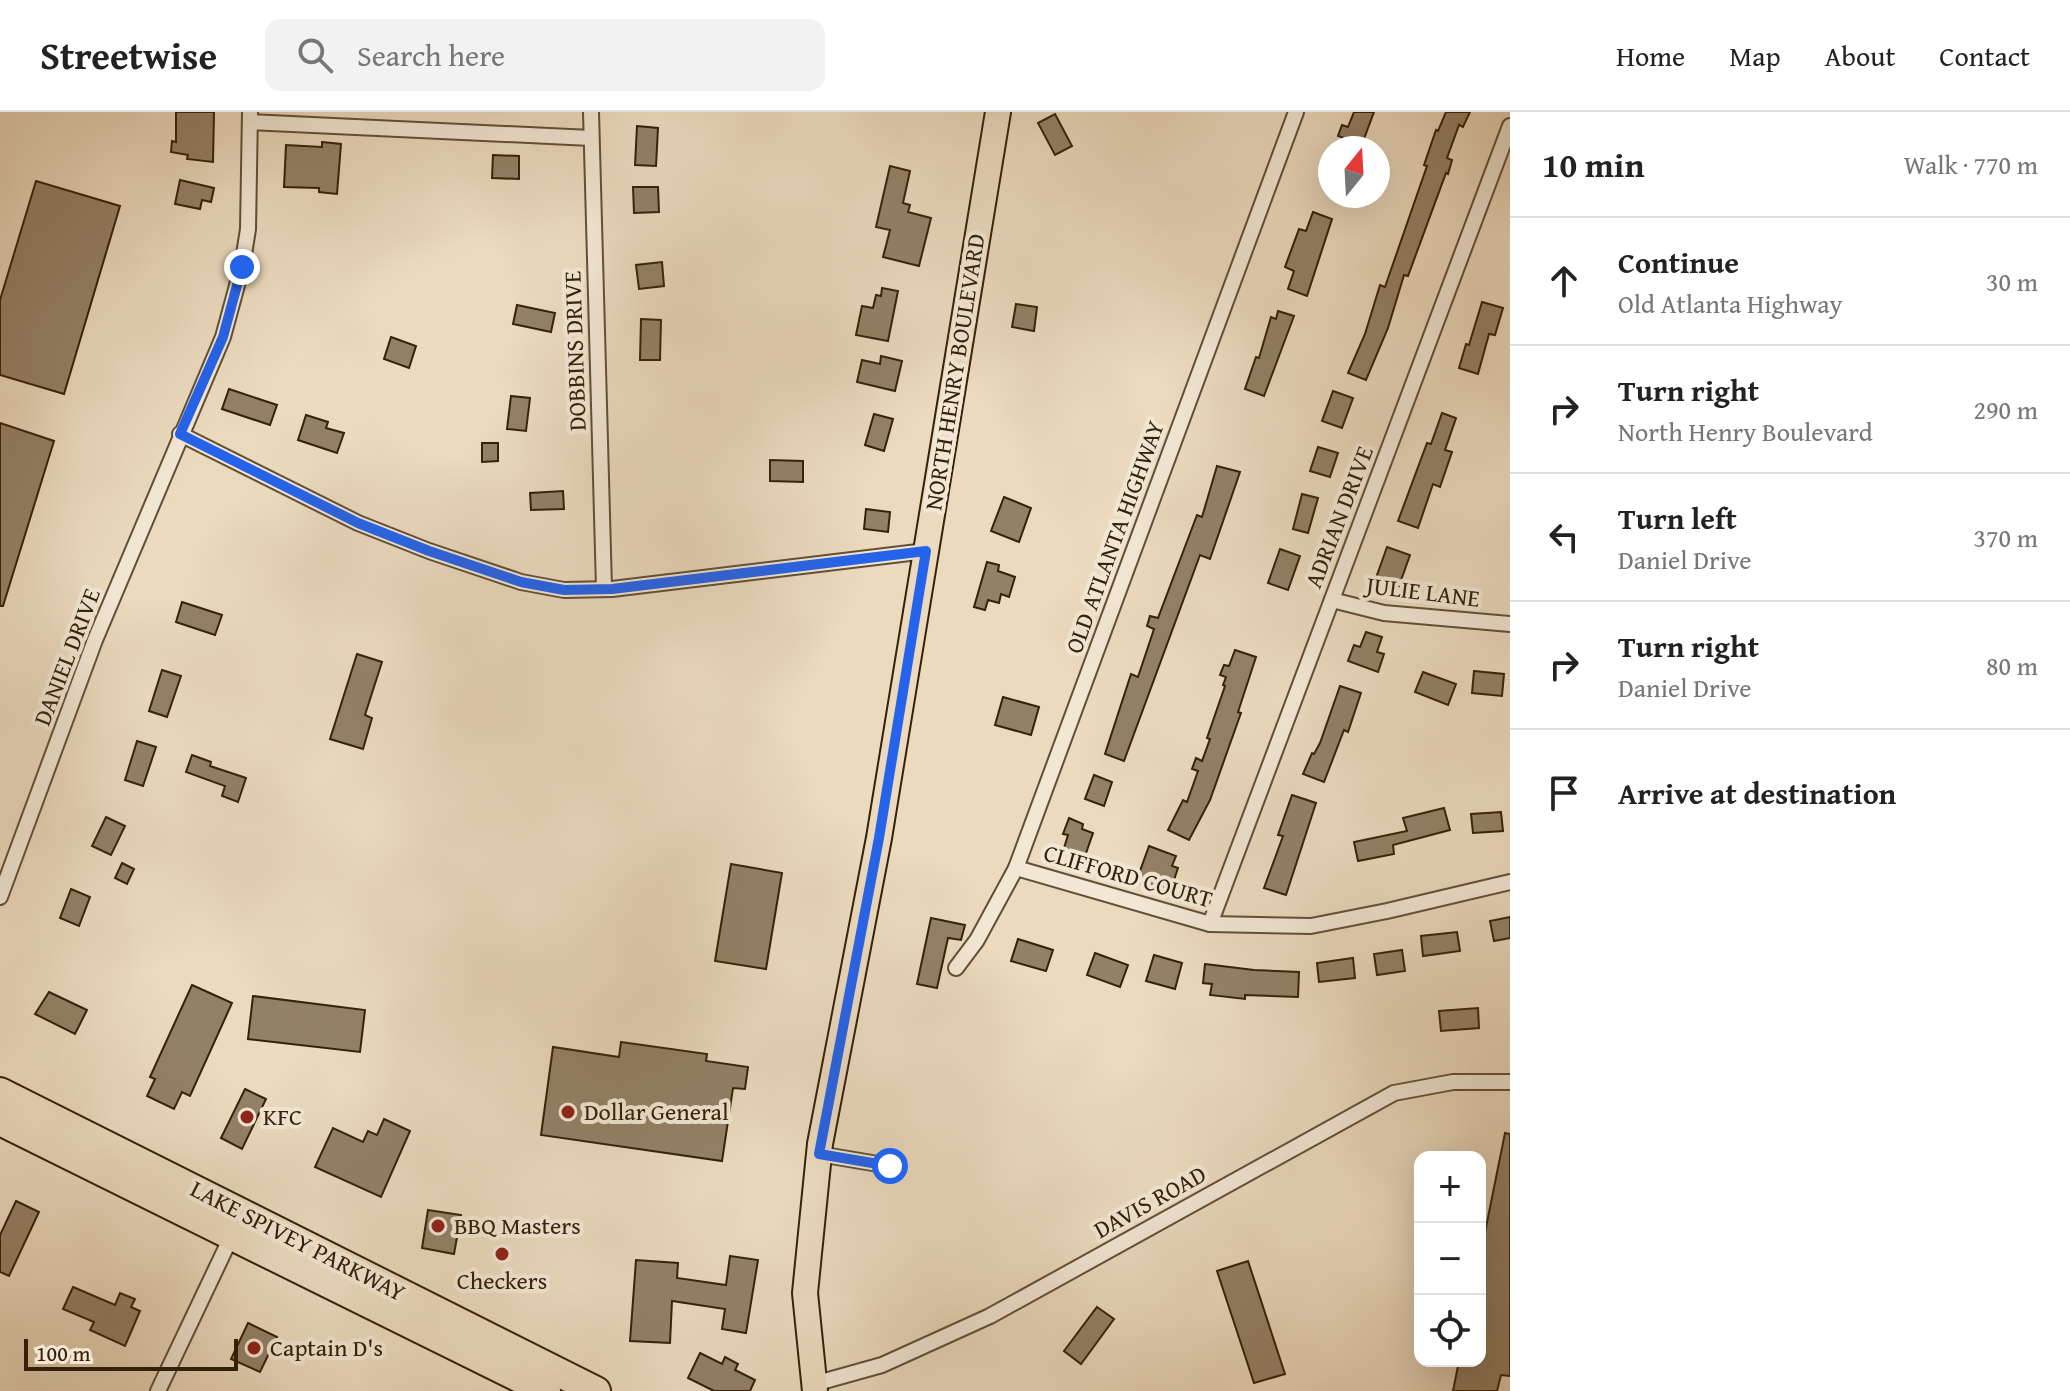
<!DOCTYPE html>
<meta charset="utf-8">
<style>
body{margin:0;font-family:"Gentium Book Plus",serif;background:#f2f2f2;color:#222}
.controls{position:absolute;right:24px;bottom:24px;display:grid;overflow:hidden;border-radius:16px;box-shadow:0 8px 32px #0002}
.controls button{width:72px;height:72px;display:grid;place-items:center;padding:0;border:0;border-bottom:2px solid #e0e0e0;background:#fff;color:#222;font:40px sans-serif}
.compass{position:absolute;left:1318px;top:24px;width:72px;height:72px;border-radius:50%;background:#fff;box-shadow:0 8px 32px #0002;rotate:18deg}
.scale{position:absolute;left:24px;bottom:20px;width:214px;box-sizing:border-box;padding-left:8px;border:4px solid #342107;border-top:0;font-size:22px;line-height:28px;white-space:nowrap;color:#342107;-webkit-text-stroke:6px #f2e7d5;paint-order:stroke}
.stop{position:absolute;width:24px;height:24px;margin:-18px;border:6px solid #2563eb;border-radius:50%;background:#fff}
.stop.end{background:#2563eb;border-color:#fff;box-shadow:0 2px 8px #0008}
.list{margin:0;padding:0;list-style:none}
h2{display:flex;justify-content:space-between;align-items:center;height:104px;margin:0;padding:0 32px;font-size:34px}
h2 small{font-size:26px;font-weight:400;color:#767676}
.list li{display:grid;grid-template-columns:52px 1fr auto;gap:24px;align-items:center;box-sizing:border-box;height:128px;padding:0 32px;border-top:2px solid #e0e0e0}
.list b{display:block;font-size:30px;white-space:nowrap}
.list p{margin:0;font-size:26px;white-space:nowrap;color:#767676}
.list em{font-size:26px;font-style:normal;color:#767676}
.icon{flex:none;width:44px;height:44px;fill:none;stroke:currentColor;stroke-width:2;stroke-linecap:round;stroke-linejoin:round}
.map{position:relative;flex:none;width:1510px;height:1279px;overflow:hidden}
header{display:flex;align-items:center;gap:48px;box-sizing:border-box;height:112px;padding:0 40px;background:#fff;border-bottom:2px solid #e0e0e0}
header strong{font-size:38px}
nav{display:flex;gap:44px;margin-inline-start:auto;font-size:28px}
.search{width:560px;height:72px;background:#f2f2f2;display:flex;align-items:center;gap:20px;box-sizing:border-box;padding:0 28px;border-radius:16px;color:#767676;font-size:30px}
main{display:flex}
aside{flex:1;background:#fff}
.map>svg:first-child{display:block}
.building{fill:#938166;stroke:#342107;stroke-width:2}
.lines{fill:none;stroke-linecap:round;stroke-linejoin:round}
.street-casing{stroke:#624f35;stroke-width:18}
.primary-casing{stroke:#342107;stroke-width:28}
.highway-casing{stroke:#342107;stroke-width:32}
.street{stroke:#f2e7d5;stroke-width:14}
.primary{stroke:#ebdabe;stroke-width:24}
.highway{stroke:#ebdabe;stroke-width:28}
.route{stroke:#2563eb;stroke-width:10}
.poi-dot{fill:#8f2418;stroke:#f2e7d5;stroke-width:3}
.labels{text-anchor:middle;stroke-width:8;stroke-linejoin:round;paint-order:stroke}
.street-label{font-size:24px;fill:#342107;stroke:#f2e7d5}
.poi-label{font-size:24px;fill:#342107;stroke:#f2e7d5;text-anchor:start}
</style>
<header>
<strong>Streetwise</strong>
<div class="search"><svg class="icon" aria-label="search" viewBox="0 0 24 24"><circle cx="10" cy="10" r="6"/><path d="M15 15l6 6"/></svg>Search here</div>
<nav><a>Home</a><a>Map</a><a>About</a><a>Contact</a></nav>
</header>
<main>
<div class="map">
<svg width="1510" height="1279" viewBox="0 0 1510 1279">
<rect width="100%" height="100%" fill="#ebdabe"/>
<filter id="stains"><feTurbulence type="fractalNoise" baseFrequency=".0025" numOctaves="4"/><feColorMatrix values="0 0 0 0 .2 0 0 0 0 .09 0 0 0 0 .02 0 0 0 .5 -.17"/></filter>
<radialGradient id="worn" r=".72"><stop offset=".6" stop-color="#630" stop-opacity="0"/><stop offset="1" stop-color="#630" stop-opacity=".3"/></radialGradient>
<g class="building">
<path d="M 176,0 L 214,0 L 213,50 L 187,47 L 188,43 L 171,40 L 172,29 L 176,30 Z"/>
<path d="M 1354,0 L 1374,0 L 1362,32 L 1338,24 L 1342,13 L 1348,15 Z"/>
<path d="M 1446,0 L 1470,0 L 1463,15 L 1459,13 L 1447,46 L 1452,48 L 1448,62 L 1446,61 L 1408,164 L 1404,163 L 1388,216 L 1366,268 L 1348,261 L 1365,222 L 1380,173 L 1385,175 L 1427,54 L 1424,53 L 1436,18 L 1438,19 Z"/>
<path d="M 1055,2 L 1072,34 L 1055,43 L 1038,11 Z"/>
<path d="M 637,14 L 658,16 L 656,54 L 635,53 Z"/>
<path d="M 322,30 L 341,32 L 337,82 L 319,80 L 319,76 L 284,75 L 286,33 L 322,35 Z"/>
<path d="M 493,43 L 519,44 L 519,67 L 492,66 Z"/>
<path d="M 890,54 L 910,59 L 903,91 L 910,93 L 908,100 L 931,106 L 919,154 L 883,145 L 890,118 L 876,115 Z"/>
<path d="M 180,68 L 214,76 L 211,90 L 202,88 L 200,97 L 175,92 Z"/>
<path d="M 36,69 L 120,94 L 64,282 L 0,263 L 0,188 Z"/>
<path d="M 633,75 L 658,75 L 659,100 L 634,101 Z"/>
<path d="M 1313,100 L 1332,107 L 1307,184 L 1288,177 L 1294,159 L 1285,155 L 1299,117 L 1306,119 Z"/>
<path d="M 662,150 L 664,174 L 639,177 L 636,153 Z"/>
<path d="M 882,176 L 898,179 L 888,229 L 856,223 L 862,194 L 873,196 L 876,183 L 881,184 Z"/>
<path d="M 1482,190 L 1503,196 L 1495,223 L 1489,222 L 1478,262 L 1459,256 L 1466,232 L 1469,233 Z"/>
<path d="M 1016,192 L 1037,195 L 1034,219 L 1012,215 Z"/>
<path d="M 517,193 L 555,201 L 551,220 L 513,212 Z"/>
<path d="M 1278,199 L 1294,204 L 1264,284 L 1245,277 L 1256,245 L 1259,246 L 1271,205 L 1276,207 Z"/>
<path d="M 641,207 L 661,208 L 660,248 L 640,248 Z"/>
<path d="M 391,225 L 416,234 L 409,256 L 384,247 Z"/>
<path d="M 881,244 L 902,249 L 895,279 L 857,270 L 862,248 L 880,252 Z"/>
<path d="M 229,277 L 277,293 L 270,313 L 222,297 Z"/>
<path d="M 1333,279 L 1353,286 L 1342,316 L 1322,309 Z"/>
<path d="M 511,284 L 530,286 L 526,319 L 507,317 Z"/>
<path d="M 1442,301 L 1456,306 L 1445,338 L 1452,340 L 1440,375 L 1433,372 L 1418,416 L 1398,409 L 1427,331 L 1431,332 Z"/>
<path d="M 874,302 L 893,307 L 884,339 L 865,333 Z"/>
<path d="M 306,303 L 328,310 L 326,316 L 344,321 L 337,341 L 298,328 Z"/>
<path d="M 0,311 L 54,329 L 3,494 L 0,494 Z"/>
<path d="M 482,331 L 498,331 L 498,349 L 482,350 Z"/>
<path d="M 1318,335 L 1338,341 L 1330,365 L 1310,359 Z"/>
<path d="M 770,348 L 803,349 L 803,370 L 770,369 Z"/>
<path d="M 1217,354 L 1240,360 L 1210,447 L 1200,443 L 1124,649 L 1105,642 L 1131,562 L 1138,565 L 1154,517 L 1147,514 L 1150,504 L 1158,506 L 1197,403 L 1202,405 Z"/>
<path d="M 563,379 L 564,397 L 531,398 L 530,381 Z"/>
<path d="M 1302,382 L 1318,386 L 1308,421 L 1293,417 Z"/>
<path d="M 1004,385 L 1031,396 L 1019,430 L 991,419 Z"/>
<path d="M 866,397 L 890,400 L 888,420 L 864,417 Z"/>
<path d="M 1387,435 L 1410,443 L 1399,474 L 1376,466 Z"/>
<path d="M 1280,437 L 1300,444 L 1288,478 L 1268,471 Z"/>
<path d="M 987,450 L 999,453 L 998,459 L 1015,465 L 1009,485 L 1001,482 L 999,491 L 988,488 L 985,498 L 974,495 Z"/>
<path d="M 182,490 L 222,503 L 215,523 L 176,510 Z"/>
<path d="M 1366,520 L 1382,525 L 1377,540 L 1384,542 L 1378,560 L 1348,549 L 1354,533 L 1360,535 Z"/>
<path d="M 1235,538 L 1256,545 L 1238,600 L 1241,601 L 1210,688 L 1189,728 L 1168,718 L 1183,688 L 1187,690 L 1198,659 L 1192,657 L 1196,646 L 1202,649 L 1210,627 L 1207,626 L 1225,574 L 1223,573 L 1226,565 L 1220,563 L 1224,553 L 1229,554 Z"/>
<path d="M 357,542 L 382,550 L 365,603 L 372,606 L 363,637 L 330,627 Z"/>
<path d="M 162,558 L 181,564 L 167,605 L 149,599 Z"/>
<path d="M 1474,559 L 1504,562 L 1502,584 L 1472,581 Z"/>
<path d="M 1423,560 L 1456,572 L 1448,593 L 1415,580 Z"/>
<path d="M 1340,574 L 1361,581 L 1348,620 L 1344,618 L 1324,670 L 1303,662 L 1312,641 L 1314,642 L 1320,631 Z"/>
<path d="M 1003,585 L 1039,595 L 1031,623 L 995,613 Z"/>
<path d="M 137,629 L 156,635 L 143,674 L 125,668 Z"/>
<path d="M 192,643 L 211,650 L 210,654 L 246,666 L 238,690 L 222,684 L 225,674 L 186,660 Z"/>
<path d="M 1094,663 L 1112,670 L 1104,694 L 1085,687 Z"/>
<path d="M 1292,683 L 1316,691 L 1286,783 L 1264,776 L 1283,724 L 1278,723 Z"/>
<path d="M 1444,696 L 1450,718 L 1393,733 L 1394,742 L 1358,749 L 1354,730 L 1407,719 L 1403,706 Z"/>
<path d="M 1501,700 L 1503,719 L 1473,721 L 1471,702 Z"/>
<path d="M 106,705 L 125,714 L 111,743 L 92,734 Z"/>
<path d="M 1069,706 L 1083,712 L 1082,717 L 1093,721 L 1085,744 L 1064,736 L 1068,723 L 1063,722 Z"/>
<path d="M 1149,734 L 1176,744 L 1172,754 L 1178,756 L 1173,771 L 1166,768 L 1163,776 L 1156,774 L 1155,777 L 1136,770 Z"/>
<path d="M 122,751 L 134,757 L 127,772 L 115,766 Z"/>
<path d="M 731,752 L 782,761 L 766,857 L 715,849 Z"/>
<path d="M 71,777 L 90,785 L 79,814 L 60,806 Z"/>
<path d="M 1510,805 L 1510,826 L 1494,829 L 1490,809 Z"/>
<path d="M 931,806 L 965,813 L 961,828 L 948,826 L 937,876 L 917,872 Z"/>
<path d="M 1457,820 L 1460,839 L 1423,844 L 1421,824 Z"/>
<path d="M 1018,827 L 1053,838 L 1046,859 L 1011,849 Z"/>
<path d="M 1402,838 L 1405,859 L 1377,863 L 1374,842 Z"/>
<path d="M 1095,841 L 1128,853 L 1120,875 L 1087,863 Z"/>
<path d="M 1154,843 L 1182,851 L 1175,877 L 1146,869 Z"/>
<path d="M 1353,846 L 1355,866 L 1319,870 L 1317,851 Z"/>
<path d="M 1205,852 L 1254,858 L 1299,860 L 1298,885 L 1245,883 L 1245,887 L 1210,883 L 1212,872 L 1203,871 Z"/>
<path d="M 192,873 L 232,891 L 190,984 L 182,980 L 174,997 L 147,984 L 155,967 L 150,965 Z"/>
<path d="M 49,880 L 87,898 L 75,922 L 35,902 Z"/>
<path d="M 253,884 L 365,898 L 360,940 L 248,927 Z"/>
<path d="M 1478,896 L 1479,916 L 1441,919 L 1439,899 Z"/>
<path d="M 621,930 L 707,942 L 706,949 L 748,955 L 745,977 L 733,976 L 722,1049 L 541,1023 L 553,935 L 619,945 Z"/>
<path d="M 245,977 L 266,987 L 242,1037 L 221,1026 Z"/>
<path d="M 384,1007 L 410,1019 L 381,1085 L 315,1055 L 333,1016 L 363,1030 L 368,1019 L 377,1023 Z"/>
<path d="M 1505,1021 L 1510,1022 L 1510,1264 L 1501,1263 L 1497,1279 L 1453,1279 L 1459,1249 L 1480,1249 L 1480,1145 Z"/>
<path d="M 16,1089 L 39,1100 L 9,1164 L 0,1160 L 0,1123 Z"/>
<path d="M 428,1098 L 461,1103 L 454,1142 L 422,1136 Z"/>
<path d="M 730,1144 L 758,1148 L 746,1221 L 722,1217 L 725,1197 L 672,1189 L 670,1231 L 630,1229 L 636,1148 L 678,1151 L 677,1166 L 726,1173 Z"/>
<path d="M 1248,1149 L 1285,1262 L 1254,1271 L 1217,1159 Z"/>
<path d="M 73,1175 L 115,1193 L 120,1181 L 135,1187 L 131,1195 L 140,1199 L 125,1234 L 90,1218 L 94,1210 L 63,1197 Z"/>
<path d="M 1097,1195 L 1114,1207 L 1081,1252 L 1064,1239 Z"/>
<path d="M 248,1211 L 277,1225 L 260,1260 L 231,1247 Z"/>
<path d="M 700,1241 L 722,1252 L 725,1245 L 738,1252 L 735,1258 L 755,1268 L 750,1279 L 714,1279 L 688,1266 Z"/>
</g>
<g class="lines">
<defs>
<g id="street">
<path d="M 591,0 L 604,476"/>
<path d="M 250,10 L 591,26"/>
<path d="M 180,322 L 358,411 L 429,439 L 521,470 L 564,478 L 612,477 L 926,439"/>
<path d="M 1332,488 L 1384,501 L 1510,512"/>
<path d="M 1016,756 L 1210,812 L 1311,814 L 1387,799 L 1510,770"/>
<path d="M 0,785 L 95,528 L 223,225 L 242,155 L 248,117 L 250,0"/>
<path d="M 1210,812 L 1510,14"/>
<path d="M 956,856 L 977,828 L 1016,756 L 1296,0"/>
<path d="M 819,1042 L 890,1054"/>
<path d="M 814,1272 L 882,1253 L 990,1204 L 1394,981 L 1453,970 L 1510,970"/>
<path d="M 158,1279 L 233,1121"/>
</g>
<path id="primary" d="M 815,1279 L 805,1181 L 820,1032 L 879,726 L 998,0"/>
<g id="highway">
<path d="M 0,980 L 596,1279"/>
<path d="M 0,1009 L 546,1279"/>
</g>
</defs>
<use href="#street" class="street-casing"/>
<use href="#primary" class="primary-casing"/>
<use href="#highway" class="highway-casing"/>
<use href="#street" class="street"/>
<use href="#primary" class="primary"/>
<use href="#highway" class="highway"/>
</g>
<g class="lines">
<path class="route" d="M 242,155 L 223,225 L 180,322 L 358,411 L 429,439 L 521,470 L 564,478 L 612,477 L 926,439 L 879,726 L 819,1042 L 890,1054"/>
</g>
<g class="poi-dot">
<circle cx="568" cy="1000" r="8"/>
<circle cx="247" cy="1005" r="8"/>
<circle cx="438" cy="1114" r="8"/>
<circle cx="502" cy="1142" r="8"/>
<circle cx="254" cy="1236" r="8"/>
</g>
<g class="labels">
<g class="street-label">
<text transform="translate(575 239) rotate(-92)" y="8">DOBBINS DRIVE</text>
<text transform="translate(955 260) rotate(-81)" y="8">NORTH HENRY BOULEVARD</text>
<text transform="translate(1339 405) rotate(-69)" y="8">ADRIAN DRIVE</text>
<text transform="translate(1115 425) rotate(-70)" y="8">OLD ATLANTA HIGHWAY</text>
<text transform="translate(1423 480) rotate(7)" y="8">JULIE LANE</text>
<text transform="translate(67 545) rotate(-69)" y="8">DANIEL DRIVE</text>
<text transform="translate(1128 764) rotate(16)" y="8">CLIFFORD COURT</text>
<text transform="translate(1150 1090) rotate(-29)" y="8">DAVIS ROAD</text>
<text transform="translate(298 1129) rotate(27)" y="8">LAKE SPIVEY PARKWAY</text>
</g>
<g class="poi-label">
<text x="584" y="1008">Dollar General</text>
<text x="263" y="1013">KFC</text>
<text x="454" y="1122">BBQ Masters</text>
<text x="502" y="1177" text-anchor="middle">Checkers</text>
<text x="270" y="1244">Captain D's</text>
</g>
</g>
<rect width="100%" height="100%" filter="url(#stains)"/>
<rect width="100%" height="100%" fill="url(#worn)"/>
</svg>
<div class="controls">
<button>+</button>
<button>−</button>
<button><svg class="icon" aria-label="locate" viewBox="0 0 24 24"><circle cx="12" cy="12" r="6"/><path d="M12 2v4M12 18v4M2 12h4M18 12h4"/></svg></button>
</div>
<svg class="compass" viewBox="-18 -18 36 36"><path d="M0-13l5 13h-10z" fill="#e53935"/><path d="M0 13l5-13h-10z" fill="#767676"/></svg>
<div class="scale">100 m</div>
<div class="stop" style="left:890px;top:1054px"></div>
<div class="stop end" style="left:242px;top:155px"></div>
</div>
<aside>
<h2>10 min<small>Walk · 770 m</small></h2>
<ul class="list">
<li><svg class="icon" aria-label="ahead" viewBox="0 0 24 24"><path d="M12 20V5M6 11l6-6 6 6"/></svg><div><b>Continue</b><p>Old Atlanta Highway</p></div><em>30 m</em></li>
<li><svg class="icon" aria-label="right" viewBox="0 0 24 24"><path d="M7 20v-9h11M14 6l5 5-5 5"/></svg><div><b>Turn right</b><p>North Henry Boulevard</p></div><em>290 m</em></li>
<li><svg class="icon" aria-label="left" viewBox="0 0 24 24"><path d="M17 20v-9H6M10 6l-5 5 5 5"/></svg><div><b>Turn left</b><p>Daniel Drive</p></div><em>370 m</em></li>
<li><svg class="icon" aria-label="right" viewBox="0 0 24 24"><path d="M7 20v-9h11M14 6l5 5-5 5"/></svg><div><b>Turn right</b><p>Daniel Drive</p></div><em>80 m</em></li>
<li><svg class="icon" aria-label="arrive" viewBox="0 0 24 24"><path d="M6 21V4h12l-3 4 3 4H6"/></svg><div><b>Arrive at destination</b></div></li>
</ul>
</aside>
</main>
